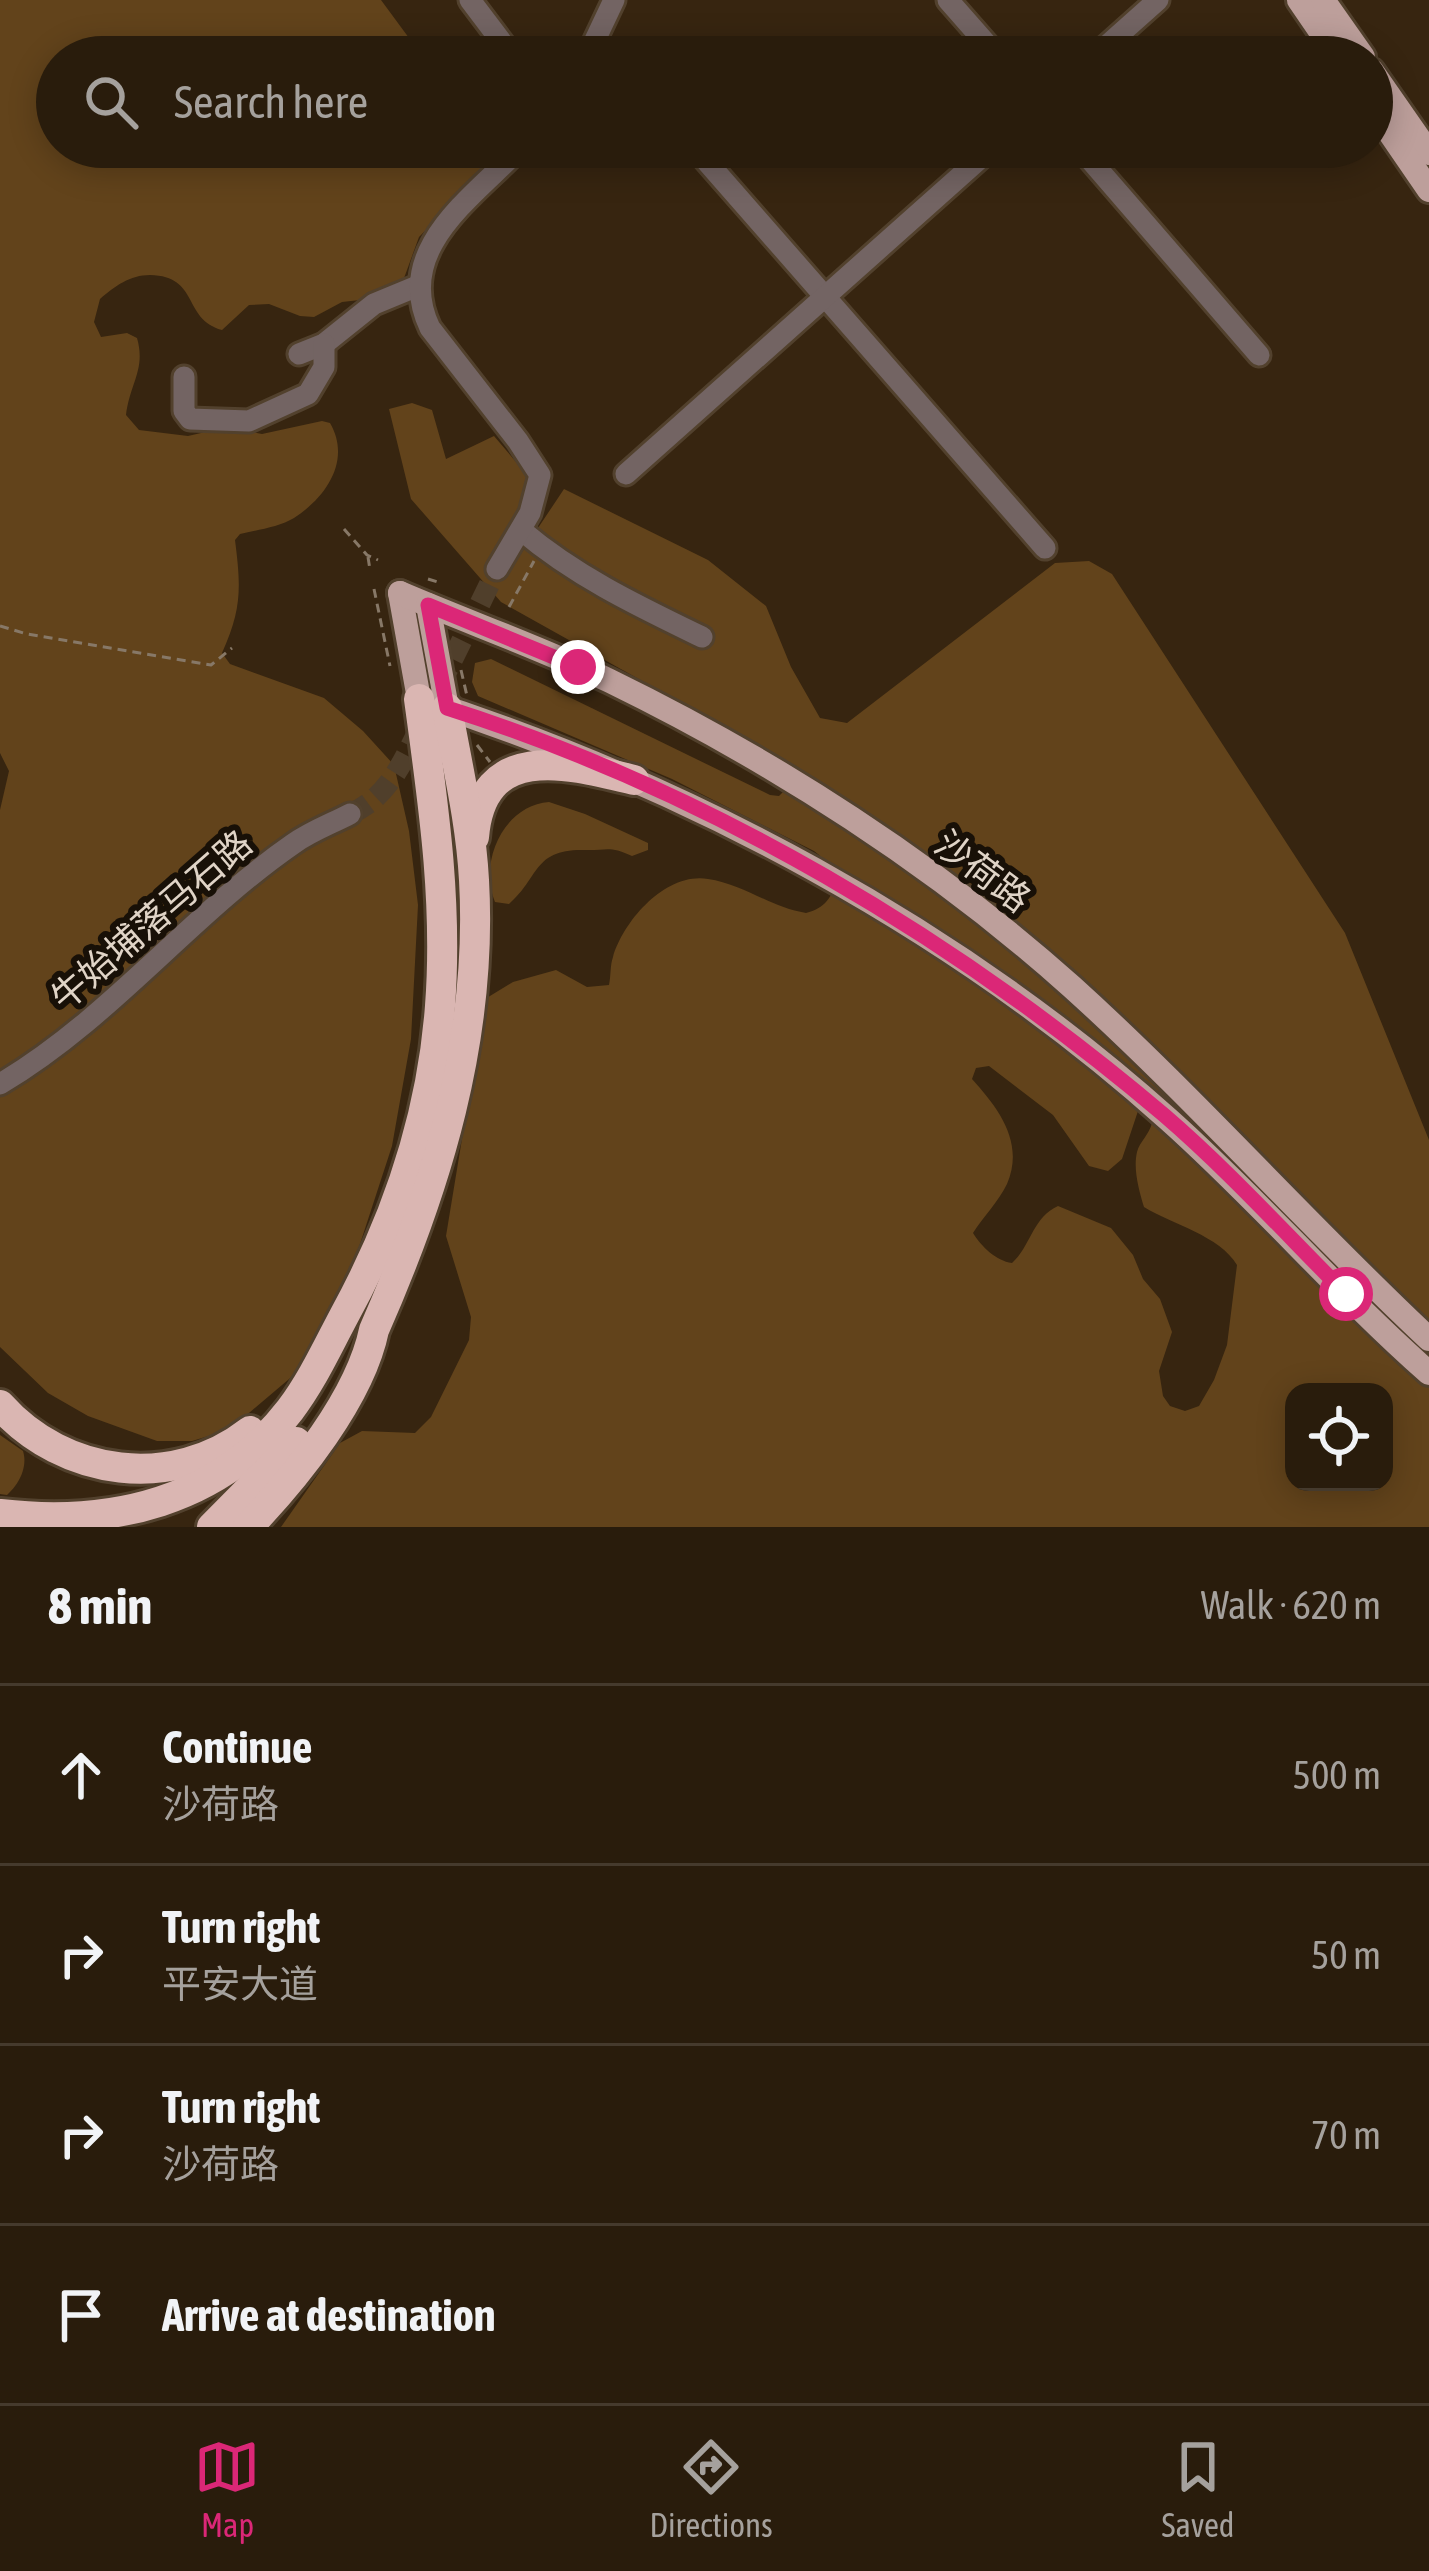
<!DOCTYPE html>
<meta charset="utf-8">
<style>
body{margin:0;font-family:"Asap Condensed","Noto Sans SC",sans-serif;background:#35291a;color:#f1f3f6}
.controls{position:absolute;right:36px;bottom:36px;display:grid;overflow:hidden;border-radius:24px;box-shadow:0 6px 30px #0003}
.controls button{width:108px;height:108px;display:grid;place-items:center;padding:0;border:0;border-bottom:3px solid #453a2d;background:#291c0c;color:#f1f3f6;font:60px sans-serif}
.stop{position:absolute;width:36px;height:36px;margin:-27px;border:9px solid #db2777;border-radius:50%;background:#fff}
.stop.end{background:#db2777;border-color:#fff;box-shadow:0 3px 12px #0008}
.list{margin:0;padding:0;list-style:none}
h2{display:flex;justify-content:space-between;align-items:center;height:156px;margin:0;padding:0 48px;font-size:51px}
h2 small{font-size:39px;font-weight:400;color:#a5a19d}
.list li{display:grid;grid-template-columns:78px 1fr auto;gap:36px;align-items:center;box-sizing:border-box;height:180px;padding:0 48px;border-top:3px solid #453a2d}
.list b{display:block;font-size:45px;white-space:nowrap}
.list p{margin:0;font-size:39px;white-space:nowrap;color:#a5a19d}
.list em{font-size:39px;font-style:normal;color:#a5a19d}
.icon{flex:none;width:66px;height:66px;fill:none;stroke:currentColor;stroke-width:2;stroke-linecap:round;stroke-linejoin:round}
.map{position:relative;flex:none;width:1429px;height:1527px;overflow:hidden}
.search{position:absolute;background:#291c0c;box-shadow:0 6px 30px #0003;left:36px;right:36px;top:36px;height:132px;display:flex;align-items:center;gap:30px;box-sizing:border-box;padding:0 42px;border-radius:66px;color:#a5a19d;font-size:45px}
.sheet{height:876px;background:#291c0c}
nav{display:flex;justify-content:space-around;align-items:center;box-sizing:border-box;height:168px;border-top:3px solid #453a2d;background:#291c0c;font-size:33px;color:#a5a19d}
nav a{display:grid;justify-items:center;gap:6px}
nav .on{color:#db2777}
.map>svg:first-child{display:block}
.green{fill:#62431b;fill-rule:evenodd}
.lines{fill:none;stroke-linecap:round;stroke-linejoin:round}
.minor-tunnel{stroke:#503f2b;stroke-width:21;stroke-dasharray:21 10;stroke-linecap:butt}
.minor-casing{stroke:#52412d;stroke-width:27}
.major-casing{stroke:#52412d;stroke-width:30}
.highway-casing{stroke:#52412d;stroke-width:36}
.path{stroke:#877867;stroke-width:3;stroke-dasharray:9 6;stroke-linecap:butt}
.minor{stroke:#736463;stroke-width:21}
.major{stroke:#bd9f9b;stroke-width:24}
.highway{stroke:#dab6b2;stroke-width:30}
.route{stroke:#db2777;stroke-width:15}
.labels{text-anchor:middle;stroke-width:12;stroke-linejoin:round;paint-order:stroke}
.street-label{font-size:36px;fill:#e0d4c7;stroke:#181007}
</style>
<div class="map">
<svg width="1429" height="1527" viewBox="0 0 1429 1527">
<rect width="100%" height="100%" fill="#372510"/>
<g class="green">
<path d="M 0,0 L 381,0 L 423,57 L 57,57 L 57,147 L 488,147 L 495,160 L 419,237 L 403,281 L 378,298 L 342,302 L 314,317 L 300,316 L 269,304 L 249,305 L 222,330 C 182,319 200,276 150,275 C 130,275 115,286 100,299 L 94,322 L 101,337 L 127,333 L 137,338 C 146,369 130,383 126,415 L 139,430 L 188,436 L 227,427 L 262,434 L 322,421 L 330,423 C 351,459 328,496 294,518 C 279,527 257,530 240,534 L 235,540 C 241,587 242,609 222,653 L 230,664 L 324,698 L 363,731 L 394,765 L 409,831 L 418,905 L 411,1039 L 392,1146 L 360,1244 L 322,1338 L 295,1374 L 229,1430 L 192,1441 L 157,1441 L 88,1416 L 48,1393 L 0,1347 L 0,810 L 9,771 L 0,753 Z"/>
<path d="M 412,403 L 432,410 L 446,459 L 494,436 L 529,477 L 521,513 L 489,565 L 506,576 L 564,489 L 708,560 L 766,606 L 791,667 L 820,718 L 847,723 L 1055,563 L 1089,561 L 1112,574 L 1345,933 L 1429,1140 L 1429,1527 L 281,1527 L 340,1443 L 362,1431 L 415,1433 L 431,1417 L 469,1340 L 471,1317 L 446,1236 L 485,999 L 513,982 L 556,970 L 587,987 L 609,985 C 611,976 610,965 613,957 C 624,920 666,872 708,879 C 743,884 772,908 806,913 C 841,904 841,870 814,851 L 672,779 L 478,696 L 472,682 L 475,663 L 491,659 L 770,795 L 779,796 L 787,788 L 786,770 L 755,744 L 501,602 L 411,499 L 389,409 ZM 989,1066 L 1053,1115 L 1089,1166 L 1108,1171 L 1122,1159 L 1138,1111 L 1152,1123 C 1149,1135 1140,1141 1137,1152 C 1133,1169 1139,1191 1144,1207 C 1172,1224 1220,1236 1237,1265 L 1227,1345 L 1214,1380 L 1199,1406 L 1185,1411 L 1170,1406 L 1163,1396 L 1159,1371 L 1172,1332 L 1160,1299 L 1143,1279 L 1133,1255 L 1111,1228 L 1058,1206 C 1032,1218 1031,1246 1012,1263 C 996,1261 981,1246 973,1233 C 983,1217 999,1201 1007,1184 C 1025,1142 998,1108 972,1079 L 976,1068 ZM 1294,1392 L 1384,1392 L 1384,1482 L 1294,1482 Z"/>
<path d="M 549,802 L 585,814 L 648,843 L 648,850 L 632,856 C 609,845 606,851 584,850 C 533,849 540,877 509,904 L 495,902 C 478,862 504,805 549,802 Z"/>
<path d="M 0,1435 L 23,1451 C 28,1467 19,1484 7,1495 L 0,1494 Z"/>
</g>
<g class="lines">
<g class="minor-tunnel">
<path d="M 439,687 L 497,569"/>
<path d="M 350,814 C 390,797 405,757 423,721"/>
</g>
<defs>
<g id="minor">
<path d="M 470,0 L 513,57"/>
<path d="M 948,0 L 998,57"/>
<path d="M 587,57 L 614,0"/>
<path d="M 1094,57 L 1158,0"/>
<path d="M 694,147 L 1045,548"/>
<path d="M 1079,147 L 1259,355"/>
<path d="M 299,354 L 324,344 L 374,304 L 420,285"/>
<path d="M 184,377 L 184,411 L 190,419 L 249,421 L 308,394 L 324,367 L 324,344"/>
<path d="M 626,474 L 993,147"/>
<path d="M 521,530 C 575,576 638,606 702,637"/>
<path d="M 497,569 L 530,513 L 540,475 L 518,441 L 430,328 C 392,249 474,197 521,147"/>
<path d="M 0,1084 C 110,1019 189,916 293,844 C 311,831 331,824 350,814"/>
</g>
<g id="major">
<path d="M 1299,0 L 1338,57"/>
<path d="M 1323,0 L 1363,57"/>
<path d="M 1372,71 L 1429,153"/>
<path d="M 1372,107 L 1429,190"/>
<path d="M 400,593 L 419,699 C 690,786 955,928 1168,1119 C 1259,1200 1338,1293 1429,1373"/>
<path d="M 400,593 C 470,623 541,648 610,681 C 774,761 936,865 1072,987 C 1196,1099 1307,1225 1429,1339"/>
<path d="M 428,605 L 447,708"/>
</g>
<g id="highway">
<path d="M 474,837 C 482,740 569,764 634,780"/>
<path d="M 0,1405 C 64,1477 173,1491 250,1431"/>
<path d="M 0,1514 C 112,1527 219,1502 290,1410 C 312,1381 327,1348 344,1316 C 396,1221 432,1115 440,1006 C 448,902 433,802 419,699"/>
<path d="M 212,1527 L 296,1442"/>
<path d="M 248,1527 C 296,1477 360,1398 374,1330 C 437,1187 483,1038 474,880 C 471,823 457,764 447,708"/>
</g>
</defs>
<use href="#minor" class="minor-casing"/>
<use href="#major" class="major-casing"/>
<use href="#highway" class="highway-casing"/>
<g class="path">
<path d="M 344,529 L 367,555 L 378,560"/>
<path d="M 368,557 L 370,570"/>
<path d="M 428,579 L 441,583"/>
<path d="M 374,589 L 390,666"/>
<path d="M 509,607 L 534,561"/>
<path d="M 0,626 L 27,634 L 211,665 L 232,648"/>
<path d="M 461,670 L 467,696"/>
<path d="M 477,745 L 490,762"/>
</g>
<use href="#minor" class="minor"/>
<use href="#major" class="major"/>
<use href="#highway" class="highway"/>
</g>
<g class="lines">
<path class="route" d="M 578,667 L 428,605 L 447,708 C 709,791 955,938 1164,1115 C 1228,1170 1286,1234 1346,1294"/>
</g>
<g class="labels">
<g class="street-label">
<text transform="translate(983 871) rotate(37)" y="13">沙荷路</text>
<text transform="translate(151 920) rotate(-41)" y="13">牛始埔落马石路</text>
</g>
</g>
</svg>
<div class="controls">
<button><svg class="icon" aria-label="locate" viewBox="0 0 24 24"><circle cx="12" cy="12" r="6"/><path d="M12 2v4M12 18v4M2 12h4M18 12h4"/></svg></button>
</div>
<div class="stop" style="left:1346px;top:1294px"></div>
<div class="stop end" style="left:578px;top:667px"></div>
<div class="search"><svg class="icon" aria-label="search" viewBox="0 0 24 24"><circle cx="10" cy="10" r="6"/><path d="M15 15l6 6"/></svg>Search here</div>
</div>
<section class="sheet">
<h2>8 min<small>Walk · 620 m</small></h2>
<ul class="list">
<li><svg class="icon" aria-label="ahead" viewBox="0 0 24 24"><path d="M12 20V5M6 11l6-6 6 6"/></svg><div><b>Continue</b><p>沙荷路</p></div><em>500 m</em></li>
<li><svg class="icon" aria-label="right" viewBox="0 0 24 24"><path d="M7 20v-9h11M14 6l5 5-5 5"/></svg><div><b>Turn right</b><p>平安大道</p></div><em>50 m</em></li>
<li><svg class="icon" aria-label="right" viewBox="0 0 24 24"><path d="M7 20v-9h11M14 6l5 5-5 5"/></svg><div><b>Turn right</b><p>沙荷路</p></div><em>70 m</em></li>
<li><svg class="icon" aria-label="arrive" viewBox="0 0 24 24"><path d="M6 21V4h12l-3 4 3 4H6"/></svg><div><b>Arrive at destination</b></div></li>
</ul>
</section>
<nav>
<a class="on"><svg class="icon" aria-label="map" viewBox="0 0 24 24"><path d="M3 6l6-2 6 2 6-2v14l-6 2-6-2-6 2zM9 4v14M15 6v14"/></svg>Map</a>
<a><svg class="icon" aria-label="directions" viewBox="0 0 24 24"><path d="M12 3l9 9-9 9-9-9zM9 14v-3h6M13 9l2 2-2 2"/></svg>Directions</a>
<a><svg class="icon" aria-label="saved" viewBox="0 0 24 24"><path d="M7 4h10v16l-5-4-5 4z"/></svg>Saved</a>
</nav>
